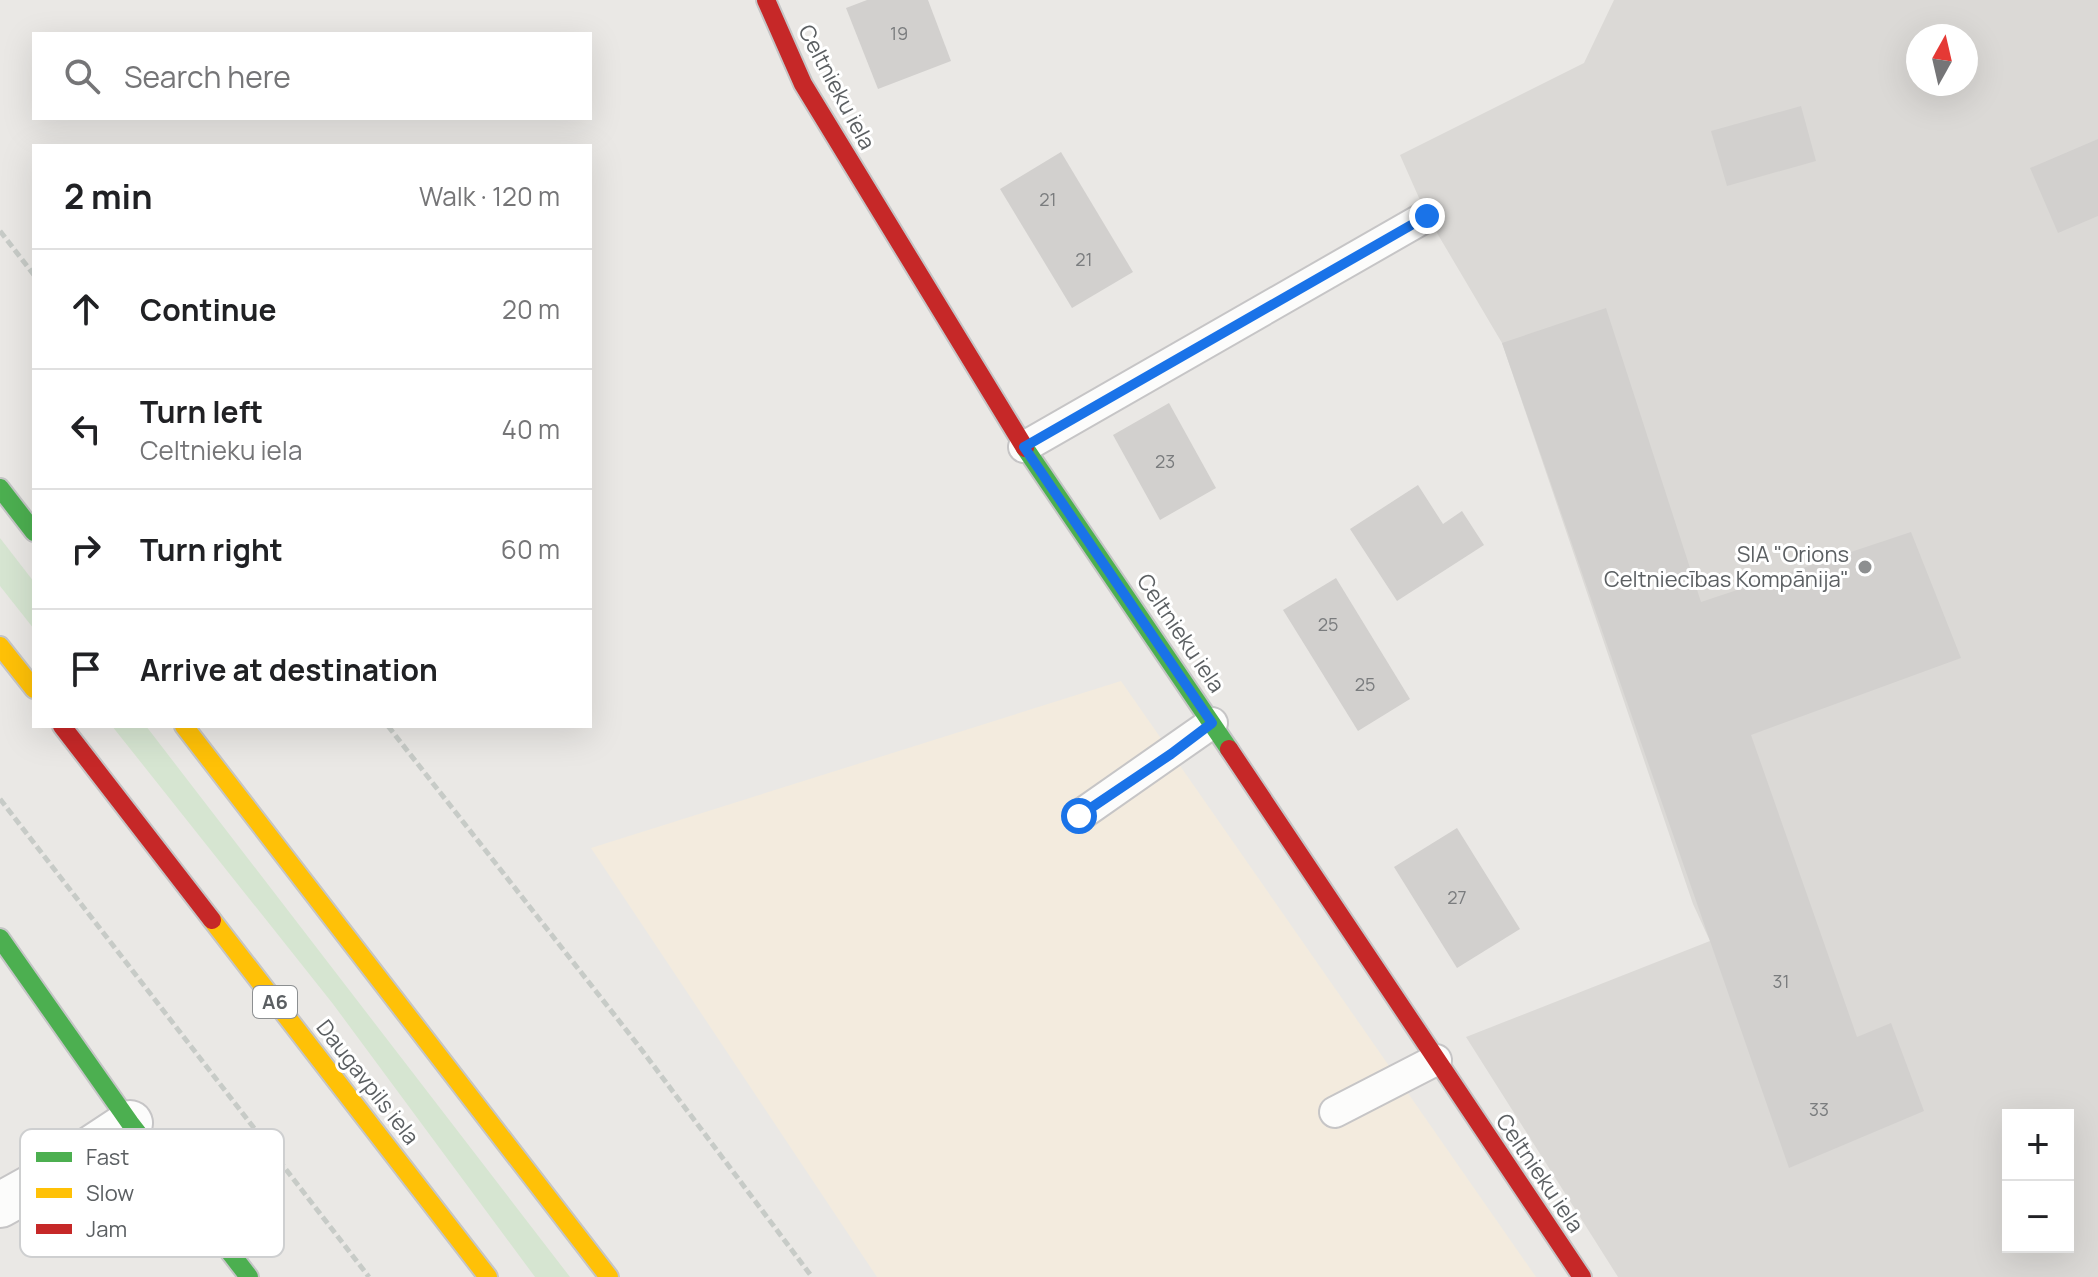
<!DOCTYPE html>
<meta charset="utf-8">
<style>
body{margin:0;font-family:Manrope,sans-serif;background:#f2f2f2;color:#202124}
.controls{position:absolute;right:24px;bottom:24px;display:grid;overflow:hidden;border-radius:0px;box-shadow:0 8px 32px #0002}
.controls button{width:72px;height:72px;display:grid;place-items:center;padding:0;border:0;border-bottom:2px solid #e0e0e0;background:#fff;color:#202124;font:40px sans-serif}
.compass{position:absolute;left:1906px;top:24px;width:72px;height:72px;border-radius:50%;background:#fff;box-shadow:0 8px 32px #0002;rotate:8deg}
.stop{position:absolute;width:24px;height:24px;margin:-18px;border:6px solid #1a73e8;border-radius:50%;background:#fff}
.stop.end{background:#1a73e8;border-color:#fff;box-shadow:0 2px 8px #0008}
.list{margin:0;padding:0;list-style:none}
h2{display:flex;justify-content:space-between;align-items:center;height:104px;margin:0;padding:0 32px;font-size:34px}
h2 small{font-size:26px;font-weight:400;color:#757577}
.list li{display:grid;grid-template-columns:52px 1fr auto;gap:24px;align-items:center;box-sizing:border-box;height:120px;padding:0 32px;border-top:2px solid #e0e0e0}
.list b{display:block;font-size:30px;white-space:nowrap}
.list p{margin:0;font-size:26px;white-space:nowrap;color:#757577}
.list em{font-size:26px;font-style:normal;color:#757577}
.icon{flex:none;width:44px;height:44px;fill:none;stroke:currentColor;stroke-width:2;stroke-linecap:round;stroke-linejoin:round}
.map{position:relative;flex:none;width:2098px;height:1277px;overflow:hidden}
.search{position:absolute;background:#fff;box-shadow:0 8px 32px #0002;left:32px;top:32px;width:560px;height:88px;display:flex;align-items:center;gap:20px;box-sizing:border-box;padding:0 28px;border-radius:0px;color:#757577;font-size:30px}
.panel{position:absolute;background:#fff;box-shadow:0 8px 32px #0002;left:32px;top:144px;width:560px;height:584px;border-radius:0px}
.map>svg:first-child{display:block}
.commercial{fill:#f3ebde}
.industrial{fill:#dbd9d6;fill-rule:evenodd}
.green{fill:#d6e5d1}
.building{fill:#d2d0ce}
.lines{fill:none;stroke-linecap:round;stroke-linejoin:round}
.lane-casing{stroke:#c6c5c6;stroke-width:34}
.street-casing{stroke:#c6c5c6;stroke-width:48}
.fast-casing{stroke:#c5c5c6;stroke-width:22}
.slow-casing{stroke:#c5c5c6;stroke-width:22}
.jam-casing{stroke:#c5c5c6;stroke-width:22}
.path{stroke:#c7cbc7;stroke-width:5;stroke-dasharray:8 4;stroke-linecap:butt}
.lane{stroke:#fcfcfb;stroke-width:30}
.street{stroke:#fcfcfb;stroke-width:44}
.fast{stroke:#4caf50;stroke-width:18}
.slow{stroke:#ffc107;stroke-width:18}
.jam{stroke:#c62828;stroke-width:18}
.route{stroke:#1a73e8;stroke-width:10}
.poi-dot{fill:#8d8f90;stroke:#fff;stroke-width:3}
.labels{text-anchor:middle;stroke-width:6;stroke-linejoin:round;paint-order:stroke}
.number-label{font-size:18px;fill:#7a7c7e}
.shield{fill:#fff;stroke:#8c8f91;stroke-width:2}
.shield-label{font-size:20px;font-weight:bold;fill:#5b5f62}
.street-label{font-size:22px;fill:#5b5f62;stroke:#fff}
.poi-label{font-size:22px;fill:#5b5f62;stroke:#fff;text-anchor:end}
.key{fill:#fff;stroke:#cecfd0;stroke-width:2}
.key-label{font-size:22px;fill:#5b5f62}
</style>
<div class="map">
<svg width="2098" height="1277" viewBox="0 0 2098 1277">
<rect width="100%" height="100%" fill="#eae8e5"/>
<path class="commercial" d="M 1121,681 L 1536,1277 L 877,1277 L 591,848 Z"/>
<path class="industrial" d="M 1614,0 L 2098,0 L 2098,1277 L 1618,1277 L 1466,1037 L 1710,941 L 1693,904 L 1502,343 L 1427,216 L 1400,155 L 1584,63 ZM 1918,36 L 1966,36 L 1966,84 L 1918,84 ZM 2008,1115 L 2068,1115 L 2068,1247 L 2008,1247 Z"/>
<g class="green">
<path d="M 0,538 L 34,582 L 34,629 L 0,586 Z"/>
<path d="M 112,726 L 146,726 L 570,1277 L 535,1277 L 333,1004 Z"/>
</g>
<g class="building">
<path d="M 867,0 L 928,0 L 951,61 L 878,89 L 846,8 Z"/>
<path d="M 1801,106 L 1816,161 L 1727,186 L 1711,131 Z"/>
<path d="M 2098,139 L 2098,216 L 2058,233 L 2030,168 Z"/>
<path d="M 1061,152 L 1133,272 L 1072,308 L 1000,189 Z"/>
<path d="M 1606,308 L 1701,602 L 1911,532 L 1961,658 L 1751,735 L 1857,1037 L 1891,1023 L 1924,1111 L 1789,1168 L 1502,343 Z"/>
<path d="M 1169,403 L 1216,488 L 1160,520 L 1113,435 Z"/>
<path d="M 1418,485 L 1443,524 L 1462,511 L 1484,545 L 1397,601 L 1350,529 Z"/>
<path d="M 1336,578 L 1410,699 L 1358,731 L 1283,610 Z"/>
<path d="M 1457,828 L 1520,929 L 1457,968 L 1394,867 Z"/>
</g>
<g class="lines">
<defs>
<g id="lane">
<path d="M 1024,447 L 1427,216"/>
<path d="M 1079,816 L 1212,723"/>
<path d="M 1335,1112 L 1436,1060"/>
</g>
<path id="street" d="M 0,1205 L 36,1185 L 130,1123"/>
<g id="fast">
<path d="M 1025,448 L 1229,749"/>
<path d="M 0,488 L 34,532"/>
<path d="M 0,938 L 130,1123 L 249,1277"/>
</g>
<g id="slow">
<path d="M 0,646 L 34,689"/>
<path d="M 184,726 L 609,1277"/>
<path d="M 212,920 L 488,1277"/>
</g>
<g id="jam">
<path d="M 766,0 L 803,84 L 1025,448"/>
<path d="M 62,726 L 212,920"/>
<path d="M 1229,749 L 1582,1277"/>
</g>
</defs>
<use href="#lane" class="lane-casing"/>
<use href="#street" class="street-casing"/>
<use href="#fast" class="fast-casing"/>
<use href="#slow" class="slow-casing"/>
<use href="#jam" class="jam-casing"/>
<g class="path">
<path d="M 0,231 L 34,275"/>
<path d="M 388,726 L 638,1045 L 812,1277"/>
<path d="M 0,799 L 369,1277"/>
</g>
<use href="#lane" class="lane"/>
<use href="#street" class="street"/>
<use href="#fast" class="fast"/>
<use href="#slow" class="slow"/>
<use href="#jam" class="jam"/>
</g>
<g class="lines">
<path class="route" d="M 1079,816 L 1171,754 L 1212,723 L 1024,447 L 1427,216"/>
</g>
<circle class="poi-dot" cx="1865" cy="567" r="8"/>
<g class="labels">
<g class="number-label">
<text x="899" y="40">19</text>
<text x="1048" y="206">21</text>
<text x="1084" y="266">21</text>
<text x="1165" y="468">23</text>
<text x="1328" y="631">25</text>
<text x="1365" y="691">25</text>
<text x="1457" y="904">27</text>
<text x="1781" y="988">31</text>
<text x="1819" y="1116">33</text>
</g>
<rect class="shield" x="253" y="986" width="44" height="32" rx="6"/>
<g class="shield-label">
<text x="275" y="1009">A6</text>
</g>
<g class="street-label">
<text transform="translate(837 87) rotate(62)" y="8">Celtnieku iela</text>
<text transform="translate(1181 633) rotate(56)" y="8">Celtnieku iela</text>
<text transform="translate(368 1082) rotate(52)" y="8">Daugavpils iela</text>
<text transform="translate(1540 1173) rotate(56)" y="8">Celtnieku iela</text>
</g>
<g class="poi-label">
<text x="1849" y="562">SIA "Orions<tspan x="1849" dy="25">Celtniecības Kompānija"</tspan></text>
</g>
</g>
<rect x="20" y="1129" width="264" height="128" rx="12" class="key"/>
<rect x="36" y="1152" width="36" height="10" fill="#4caf50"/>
<rect x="36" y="1188" width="36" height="10" fill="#ffc107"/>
<rect x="36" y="1224" width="36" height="10" fill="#c62828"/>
<g class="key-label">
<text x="86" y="1165">Fast</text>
<text x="86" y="1201">Slow</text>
<text x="86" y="1237">Jam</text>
</g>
</svg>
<div class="controls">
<button>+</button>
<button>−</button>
</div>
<svg class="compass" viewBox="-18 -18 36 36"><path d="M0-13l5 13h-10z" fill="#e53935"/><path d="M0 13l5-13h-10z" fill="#757577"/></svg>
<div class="stop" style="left:1079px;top:816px"></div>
<div class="stop end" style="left:1427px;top:216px"></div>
<div class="search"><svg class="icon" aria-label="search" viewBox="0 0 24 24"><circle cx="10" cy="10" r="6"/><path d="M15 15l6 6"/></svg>Search here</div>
<section class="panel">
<h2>2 min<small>Walk · 120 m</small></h2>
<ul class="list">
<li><svg class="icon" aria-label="ahead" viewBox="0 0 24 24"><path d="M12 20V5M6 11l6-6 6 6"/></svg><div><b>Continue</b></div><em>20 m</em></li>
<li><svg class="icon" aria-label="left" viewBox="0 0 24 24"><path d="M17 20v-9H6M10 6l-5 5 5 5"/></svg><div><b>Turn left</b><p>Celtnieku iela</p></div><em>40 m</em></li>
<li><svg class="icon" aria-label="right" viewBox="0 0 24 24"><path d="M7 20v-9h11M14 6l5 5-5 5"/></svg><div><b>Turn right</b></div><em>60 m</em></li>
<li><svg class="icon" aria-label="arrive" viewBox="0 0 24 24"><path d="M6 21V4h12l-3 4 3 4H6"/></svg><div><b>Arrive at destination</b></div></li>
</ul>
</section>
</div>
